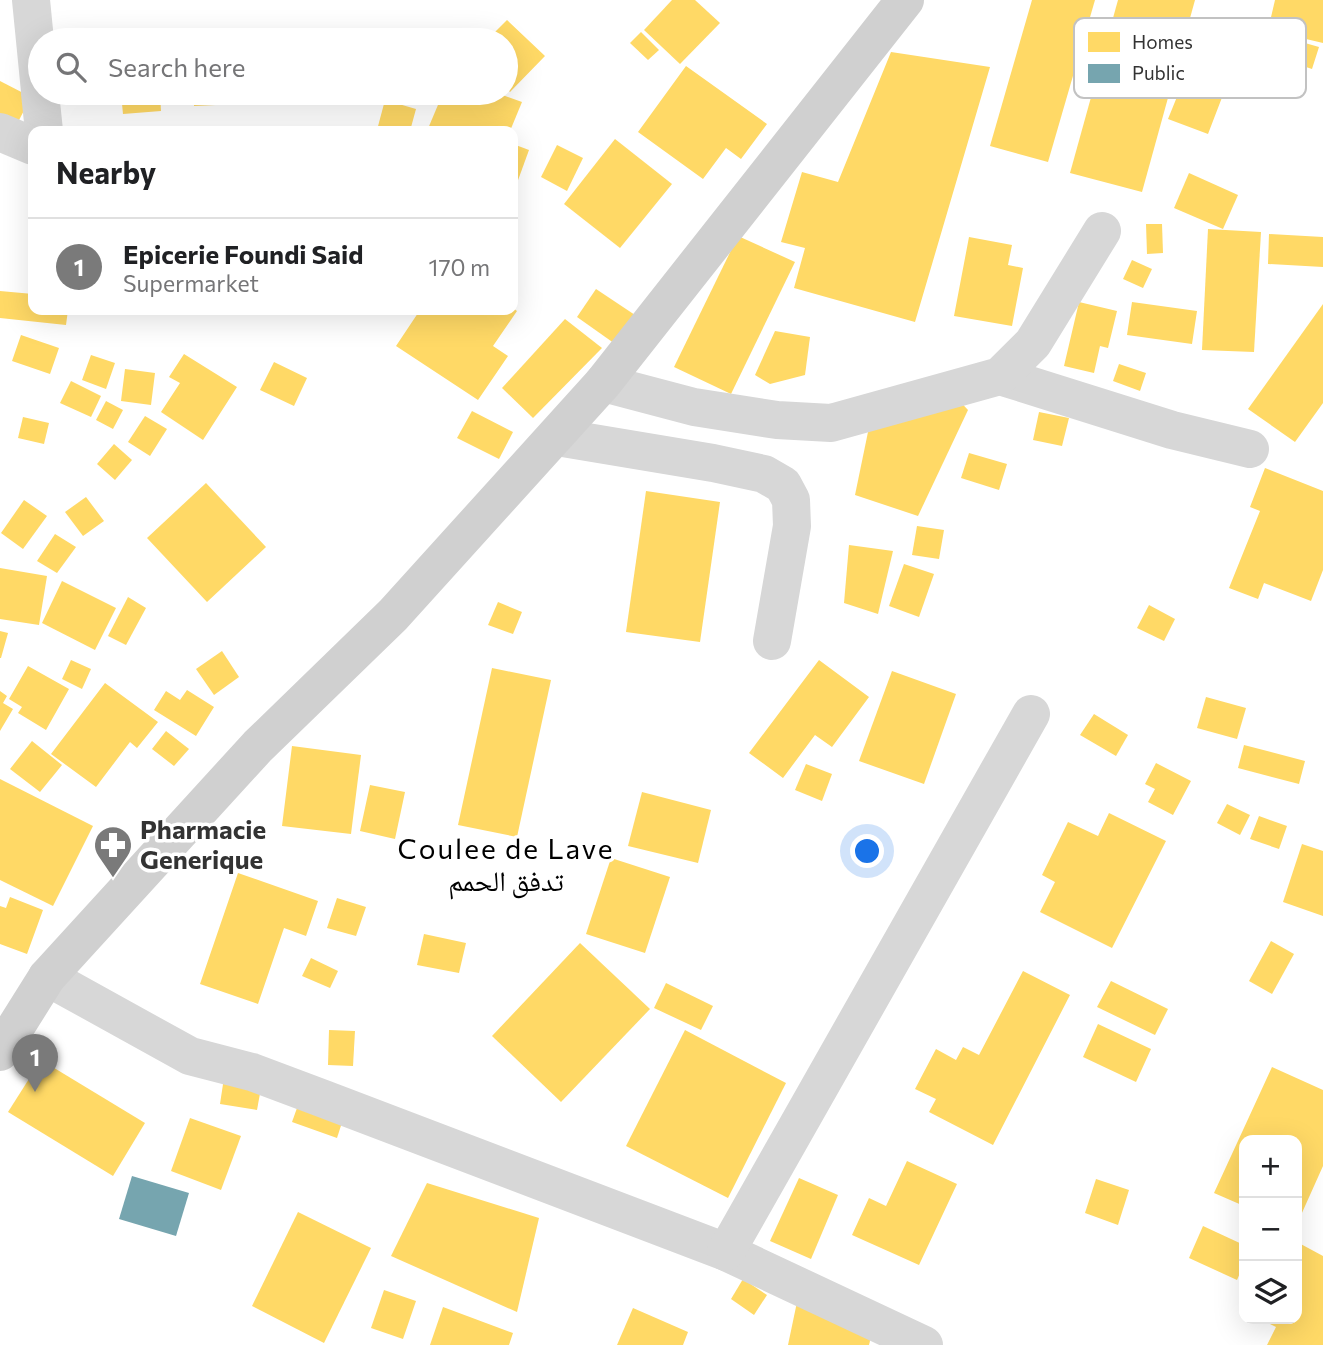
<!DOCTYPE html>
<meta charset="utf-8">
<style>
body{margin:0;font-family:Commissioner,"Noto Naskh Arabic",sans-serif;background:#f6f6f6;color:#202124}
.controls{position:absolute;right:21px;bottom:21px;display:grid;overflow:hidden;border-radius:14px;box-shadow:0 7px 28px #0002}
.controls button{width:63px;height:63px;display:grid;place-items:center;padding:0;border:0;border-bottom:2px solid #e0e0e0;background:#fff;color:#202124;font:35px sans-serif}
.you{position:absolute;left:868px;top:852px;width:24px;height:24px;margin:-18px;border:5px solid #fff;border-radius:50%;background:#1a73e8;box-shadow:0 0 0 10px #1a73e833}
.badge{display:grid;place-items:center;width:46px;height:46px;border-radius:50%;background:#7a7a7a;color:#fff;font-size:23px;font-weight:700}
.pin{position:absolute;translate:-50% -58px;filter:drop-shadow(0 2px 4px #0008)}
.pin::after{content:'';position:absolute;top:37px;width:24px;height:21px;background:inherit;clip-path:polygon(0 0,100% 0,50% 100%)}
.list{margin:0;padding:0;list-style:none}
h2{display:flex;justify-content:space-between;align-items:center;height:91px;margin:0;padding:0 28px;font-size:30px}
h2 small{font-size:23px;font-weight:400;color:#757577}
.list li{display:grid;grid-template-columns:46px 1fr auto;gap:21px;align-items:center;box-sizing:border-box;height:98px;padding:0 28px;border-top:2px solid #e0e0e0}
.list b{display:block;font-size:26px;white-space:nowrap}
.list p{margin:0;font-size:23px;white-space:nowrap;color:#757577}
.list em{font-size:23px;font-style:normal;color:#757577}
.icon{flex:none;width:38px;height:38px;fill:none;stroke:currentColor;stroke-width:2;stroke-linecap:round;stroke-linejoin:round}
.map{position:relative;flex:none;width:1323px;height:1345px;overflow:hidden}
.search{position:absolute;background:#fff;box-shadow:0 7px 28px #0002;left:28px;top:28px;width:490px;height:77px;display:flex;align-items:center;gap:18px;box-sizing:border-box;padding:0 24px;border-radius:38px;color:#757577;font-size:26px}
.panel{position:absolute;background:#fff;box-shadow:0 7px 28px #0002;left:28px;top:126px;width:490px;height:189px;border-radius:14px}
.map>svg:first-child{display:block}
.homes{fill:#ffd966}
.public{fill:#76a5af}
.lines{fill:none;stroke-linecap:round;stroke-linejoin:round}
.street{stroke:#d7d7d7;stroke-width:38}
.secondary{stroke:#d0d0d0;stroke-width:38}
.labels{text-anchor:middle;stroke-width:7;stroke-linejoin:round;paint-order:stroke}
.poi-label{font-size:26px;font-weight:bold;fill:#333;stroke:#fff;text-anchor:start}
.neighbourhood-label{font-size:28px;letter-spacing:2px;fill:#000;stroke:#fff}
.key{fill:#fff;stroke:#c2c2c2;stroke-width:2}
.key-label{font-size:19px;fill:#333}
</style>
<div class="map">
<svg width="1323" height="1345" viewBox="0 0 1323 1345">
<rect width="100%" height="100%" fill="#fff"/>
<g class="homes">
<path d="M 672,0 L 695,0 L 720,23 L 680,64 L 644,30 Z"/>
<path d="M 1032,0 L 1095,0 L 1048,162 L 990,146 Z"/>
<path d="M 1118,0 L 1195,0 L 1142,192 L 1070,173 Z"/>
<path d="M 1275,0 L 1323,0 L 1323,43 L 1268,30 Z"/>
<path d="M 507,20 L 545,56 L 510,92 L 506,88 L 506,40 L 487,40 Z"/>
<path d="M 354,30 L 355,40 L 259,40 L 258,34 Z"/>
<path d="M 641,32 L 659,50 L 648,60 L 630,43 Z"/>
<path d="M 1266,38 L 1302,51 L 1305,43 L 1319,47 L 1312,69 L 1261,52 Z"/>
<path d="M 891,52 L 990,67 L 915,322 L 794,288 L 805,248 L 781,242 L 802,172 L 838,182 Z"/>
<path d="M 1205,64 L 1231,74 L 1208,134 L 1168,119 L 1185,77 L 1198,82 Z"/>
<path d="M 686,66 L 767,124 L 741,159 L 726,148 L 703,179 L 638,132 Z"/>
<path d="M 0,81 L 31,97 L 17,124 L 0,115 Z"/>
<path d="M 121,93 L 160,93 L 161,111 L 123,114 Z"/>
<path d="M 194,93 L 236,93 L 237,104 L 194,106 Z"/>
<path d="M 443,93 L 497,93 L 522,102 L 510,131 L 427,131 Z"/>
<path d="M 385,100 L 416,109 L 410,131 L 377,130 Z"/>
<path d="M 615,139 L 672,184 L 620,248 L 564,204 Z"/>
<path d="M 513,144 L 529,150 L 517,183 L 513,181 Z"/>
<path d="M 557,145 L 583,158 L 567,191 L 541,177 Z"/>
<path d="M 1189,173 L 1238,195 L 1223,229 L 1174,208 Z"/>
<path d="M 1146,224 L 1162,224 L 1163,253 L 1147,254 Z"/>
<path d="M 1208,229 L 1261,232 L 1254,352 L 1202,350 Z"/>
<path d="M 1269,234 L 1323,237 L 1323,267 L 1268,264 Z"/>
<path d="M 738,236 L 795,262 L 731,394 L 674,367 Z"/>
<path d="M 969,237 L 1012,245 L 1008,265 L 1023,268 L 1012,326 L 954,316 Z"/>
<path d="M 1132,260 L 1152,269 L 1143,288 L 1123,279 Z"/>
<path d="M 596,289 L 638,317 L 618,346 L 577,317 Z"/>
<path d="M 0,291 L 33,294 L 33,310 L 68,310 L 66,325 L 0,318 Z"/>
<path d="M 1079,302 L 1117,311 L 1108,348 L 1100,346 L 1094,373 L 1064,366 Z"/>
<path d="M 1132,302 L 1197,311 L 1192,344 L 1127,335 Z"/>
<path d="M 1323,304 L 1323,403 L 1295,442 L 1248,409 Z"/>
<path d="M 513,308 L 517,311 L 493,346 L 508,356 L 478,400 L 396,346 L 420,310 Z"/>
<path d="M 565,319 L 602,348 L 533,418 L 502,388 Z"/>
<path d="M 775,331 L 810,337 L 805,375 L 770,384 L 755,375 Z"/>
<path d="M 21,335 L 59,348 L 50,374 L 12,361 Z"/>
<path d="M 184,354 L 237,387 L 203,440 L 161,412 L 180,383 L 169,377 Z"/>
<path d="M 91,355 L 115,363 L 106,389 L 82,380 Z"/>
<path d="M 274,362 L 307,378 L 294,406 L 260,390 Z"/>
<path d="M 1119,364 L 1146,373 L 1140,391 L 1113,381 Z"/>
<path d="M 125,369 L 155,373 L 151,405 L 121,401 Z"/>
<path d="M 71,381 L 101,396 L 91,417 L 60,403 Z"/>
<path d="M 952,393 L 968,410 L 918,516 L 855,495 L 868,432 Z"/>
<path d="M 106,401 L 123,410 L 113,429 L 96,420 Z"/>
<path d="M 472,411 L 513,432 L 499,459 L 457,438 Z"/>
<path d="M 1039,412 L 1069,418 L 1062,446 L 1033,440 Z"/>
<path d="M 145,416 L 167,429 L 150,456 L 128,442 Z"/>
<path d="M 23,417 L 49,423 L 44,444 L 18,438 Z"/>
<path d="M 114,444 L 132,460 L 115,480 L 97,464 Z"/>
<path d="M 969,453 L 1007,464 L 999,490 L 961,478 Z"/>
<path d="M 1265,468 L 1323,491 L 1323,570 L 1311,601 L 1264,583 L 1258,599 L 1229,588 L 1260,511 L 1250,507 Z"/>
<path d="M 206,483 L 266,547 L 207,602 L 147,538 Z"/>
<path d="M 646,491 L 720,502 L 700,642 L 626,632 Z"/>
<path d="M 86,497 L 104,521 L 83,536 L 65,512 Z"/>
<path d="M 24,500 L 47,516 L 23,549 L 1,533 Z"/>
<path d="M 917,526 L 944,530 L 939,559 L 912,555 Z"/>
<path d="M 55,534 L 76,547 L 57,573 L 37,561 Z"/>
<path d="M 849,545 L 893,551 L 878,614 L 844,603 Z"/>
<path d="M 904,564 L 934,574 L 919,617 L 889,606 Z"/>
<path d="M 0,568 L 47,576 L 39,625 L 0,619 Z"/>
<path d="M 62,581 L 116,608 L 95,650 L 42,623 Z"/>
<path d="M 128,597 L 146,608 L 126,645 L 108,636 Z"/>
<path d="M 498,602 L 522,612 L 513,634 L 488,625 Z"/>
<path d="M 1149,605 L 1175,619 L 1164,641 L 1137,628 Z"/>
<path d="M 0,631 L 8,633 L 1,658 L 0,658 Z"/>
<path d="M 222,651 L 239,677 L 214,695 L 196,669 Z"/>
<path d="M 71,660 L 91,669 L 82,689 L 62,679 Z"/>
<path d="M 819,660 L 869,697 L 832,747 L 815,735 L 783,778 L 749,753 Z"/>
<path d="M 28,666 L 69,689 L 46,730 L 18,713 L 22,707 L 9,699 Z"/>
<path d="M 492,668 L 551,680 L 517,837 L 458,825 Z"/>
<path d="M 892,671 L 956,694 L 924,784 L 859,761 Z"/>
<path d="M 105,683 L 158,722 L 137,748 L 130,742 L 96,787 L 51,754 Z"/>
<path d="M 187,690 L 214,707 L 196,736 L 154,710 L 166,691 L 180,700 Z"/>
<path d="M 0,691 L 7,696 L 3,703 L 13,709 L 0,731 Z"/>
<path d="M 1206,697 L 1246,708 L 1237,739 L 1197,728 Z"/>
<path d="M 1094,714 L 1128,735 L 1116,756 L 1080,735 Z"/>
<path d="M 166,731 L 189,749 L 174,766 L 152,749 Z"/>
<path d="M 32,741 L 62,765 L 40,792 L 10,769 Z"/>
<path d="M 1244,745 L 1305,761 L 1299,784 L 1238,768 Z"/>
<path d="M 292,746 L 361,755 L 351,834 L 282,826 Z"/>
<path d="M 1156,763 L 1191,781 L 1173,815 L 1148,802 L 1155,789 L 1145,784 Z"/>
<path d="M 806,764 L 832,774 L 822,801 L 795,790 Z"/>
<path d="M 0,779 L 93,826 L 53,906 L 0,880 Z"/>
<path d="M 370,785 L 405,792 L 395,839 L 360,831 Z"/>
<path d="M 642,792 L 711,810 L 698,863 L 628,846 Z"/>
<path d="M 1227,804 L 1250,815 L 1240,835 L 1217,823 Z"/>
<path d="M 1109,813 L 1166,841 L 1112,948 L 1040,912 L 1055,882 L 1042,875 L 1068,822 L 1098,836 Z"/>
<path d="M 1259,816 L 1287,826 L 1279,849 L 1250,839 Z"/>
<path d="M 1302,844 L 1323,851 L 1323,916 L 1283,902 Z"/>
<path d="M 611,858 L 670,877 L 645,953 L 586,934 Z"/>
<path d="M 238,873 L 318,901 L 306,936 L 284,928 L 258,1004 L 200,984 Z"/>
<path d="M 10,897 L 43,910 L 27,954 L 0,944 L 0,906 L 6,908 Z"/>
<path d="M 337,898 L 366,907 L 356,936 L 327,928 Z"/>
<path d="M 424,934 L 466,943 L 459,973 L 417,965 Z"/>
<path d="M 1271,941 L 1294,954 L 1272,994 L 1249,981 Z"/>
<path d="M 580,943 L 650,1009 L 561,1102 L 492,1036 Z"/>
<path d="M 311,958 L 338,971 L 330,988 L 302,976 Z"/>
<path d="M 1023,971 L 1070,995 L 993,1145 L 929,1112 L 936,1099 L 915,1089 L 936,1049 L 956,1060 L 963,1047 L 979,1055 Z"/>
<path d="M 1111,981 L 1168,1009 L 1155,1035 L 1097,1007 Z"/>
<path d="M 666,983 L 713,1006 L 701,1030 L 654,1008 Z"/>
<path d="M 1098,1024 L 1151,1049 L 1136,1082 L 1083,1057 Z"/>
<path d="M 329,1030 L 355,1031 L 353,1066 L 328,1065 Z"/>
<path d="M 685,1030 L 786,1083 L 728,1198 L 626,1146 Z"/>
<path d="M 41,1060 L 145,1123 L 113,1176 L 8,1112 Z"/>
<path d="M 1272,1067 L 1323,1090 L 1323,1166 L 1297,1224 L 1297,1140 L 1244,1140 L 1244,1206 L 1214,1193 Z"/>
<path d="M 225,1071 L 263,1077 L 257,1110 L 220,1104 Z"/>
<path d="M 302,1094 L 346,1110 L 337,1138 L 292,1122 Z"/>
<path d="M 190,1118 L 241,1136 L 221,1190 L 171,1171 Z"/>
<path d="M 907,1161 L 957,1184 L 919,1265 L 852,1235 L 869,1198 L 886,1206 Z"/>
<path d="M 799,1178 L 838,1195 L 811,1259 L 770,1241 Z"/>
<path d="M 1096,1179 L 1129,1190 L 1118,1225 L 1085,1213 Z"/>
<path d="M 427,1183 L 539,1218 L 517,1312 L 391,1256 Z"/>
<path d="M 298,1212 L 371,1248 L 324,1343 L 252,1306 Z"/>
<path d="M 1203,1226 L 1244,1245 L 1244,1264 L 1237,1280 L 1189,1258 Z"/>
<path d="M 1297,1242 L 1323,1256 L 1323,1345 L 1267,1345 L 1276,1327 L 1260,1319 L 1297,1319 Z"/>
<path d="M 743,1279 L 767,1295 L 754,1315 L 731,1299 Z"/>
<path d="M 384,1290 L 416,1301 L 403,1339 L 371,1328 Z"/>
<path d="M 797,1302 L 875,1320 L 869,1345 L 788,1345 Z"/>
<path d="M 443,1307 L 513,1333 L 509,1345 L 430,1345 Z"/>
<path d="M 633,1308 L 688,1332 L 683,1345 L 617,1345 Z"/>
</g>
<path class="public" d="M 132,1176 L 189,1193 L 176,1236 L 119,1219 Z"/>
<g class="lines">
<g class="street">
<path d="M 31,0 L 40,91"/>
<path d="M 40,93 L 44,131"/>
<path d="M 0,132 L 33,146"/>
<path d="M 1000,376 L 1172,430 L 1250,449"/>
<path d="M 603,383 L 694,407 L 777,420 L 831,423 L 1000,376 L 1033,343 L 1102,231"/>
<path d="M 557,437 L 713,463 L 764,474 L 783,485 L 791,500 L 792,526 L 772,641"/>
<path d="M 47,977 L 190,1056 L 252,1072 L 324,1099 L 726,1252 L 924,1345"/>
<path d="M 726,1252 L 1031,714"/>
</g>
<path class="secondary" d="M 0,1052 L 47,977 L 258,746 L 393,615 L 603,383 L 905,0"/>
</g>
<defs>
<symbol id="pharmacy-pin" viewBox="-11 -11 22 30"><path d="M0 17L-7.5 6A9.5 9.5 0 1 1 7.5 6Z" fill="#7a7a7a" stroke="#fff"/><path d="M-2-6h4v4h4v4h-4v4h-4v-4h-4v-4h4Z" fill="#fff"/></symbol>
</defs>
<g fill-rule="evenodd">
<use href="#pharmacy-pin" x="91" y="823" width="44" height="60"/>
</g>
<g class="labels">
<g class="poi-label">
<text x="140" y="839">Pharmacie<tspan x="140" dy="30">Generique</tspan></text>
</g>
<g class="neighbourhood-label">
<text x="506" y="859">Coulee de Lave<tspan x="506" dy="32">تدفق الحمم</tspan></text>
</g>
</g>
<rect x="1074" y="18" width="232" height="80" rx="10" class="key"/>
<rect x="1088" y="32" width="32" height="20" fill="#ffd966"/>
<rect x="1088" y="64" width="32" height="19" fill="#76a5af"/>
<g class="key-label">
<text x="1132" y="49">Homes</text>
<text x="1132" y="80">Public</text>
</g>
</svg>
<div class="controls">
<button>+</button>
<button>−</button>
<button><svg class="icon" aria-label="layers" viewBox="0 0 24 24"><path d="M12 4l9 5-9 5-9-5zM3 14l9 5 9-5"/></svg></button>
</div>
<div class="you"></div>
<div class="pin badge" style="left:35px;top:1092px">1</div>
<div class="search"><svg class="icon" aria-label="search" viewBox="0 0 24 24"><circle cx="10" cy="10" r="6"/><path d="M15 15l6 6"/></svg>Search here</div>
<section class="panel">
<h2>Nearby<small></small></h2>
<ul class="list">
<li><span class="badge">1</span><div><b>Epicerie Foundi Said</b><p>Supermarket</p></div><em>170 m</em></li>
</ul>
</section>
</div>
